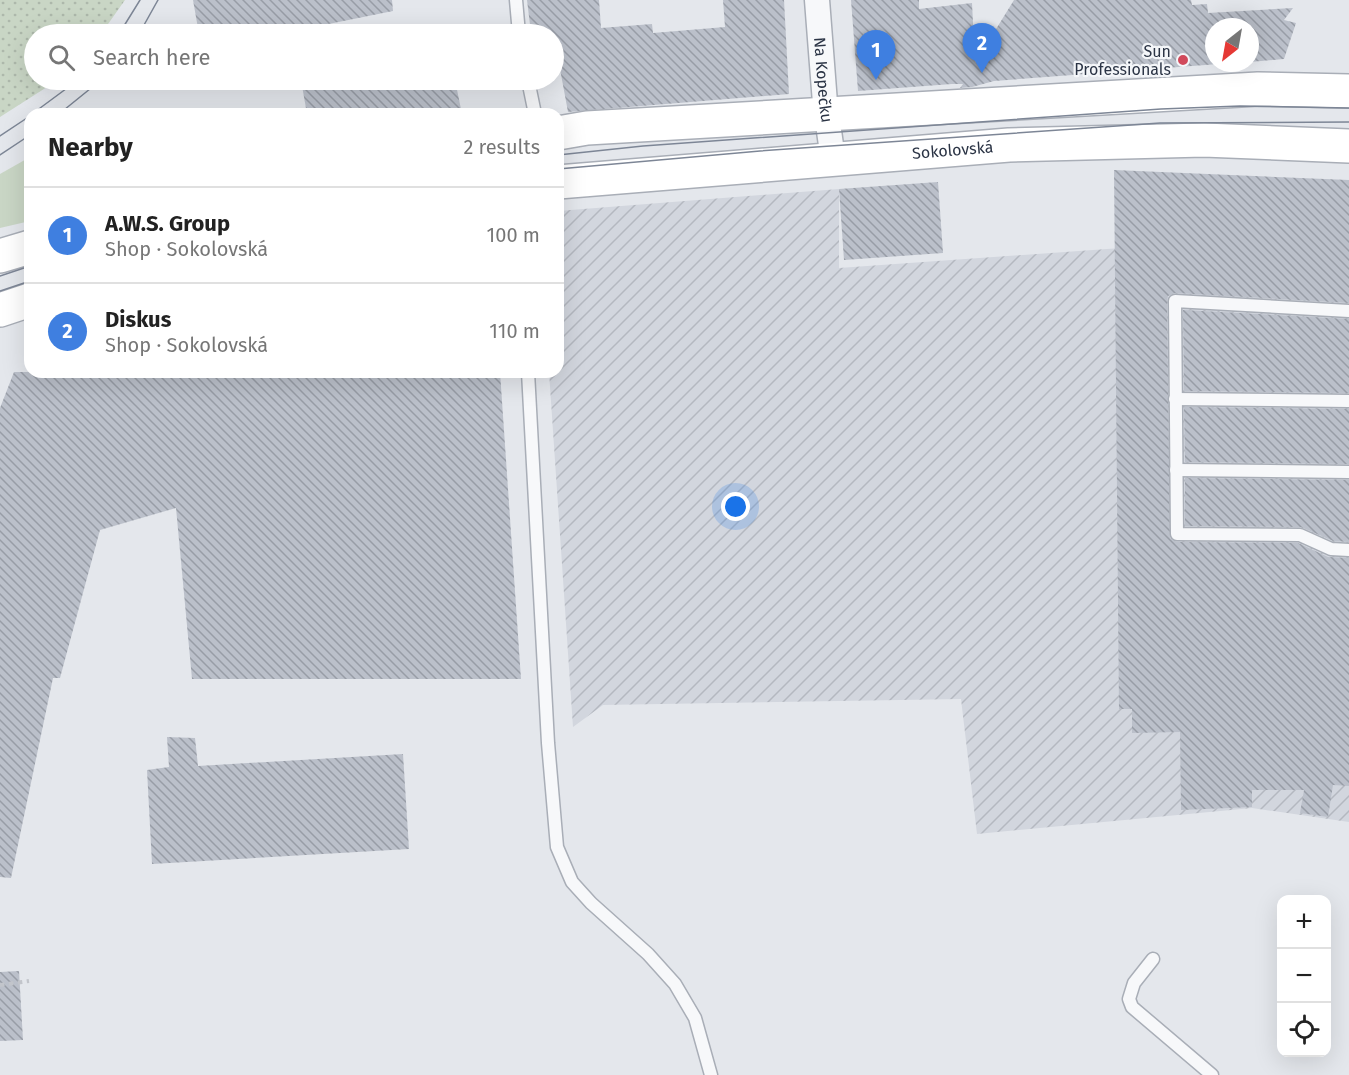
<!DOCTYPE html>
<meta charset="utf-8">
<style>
body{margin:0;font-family:"Fira Sans",sans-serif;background:#f6f6f6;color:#222}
.controls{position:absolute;right:18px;bottom:18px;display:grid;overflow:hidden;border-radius:12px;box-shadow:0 6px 24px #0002}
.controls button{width:54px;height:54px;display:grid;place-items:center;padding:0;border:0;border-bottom:2px solid #e0e0e0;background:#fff;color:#222;font:30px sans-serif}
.compass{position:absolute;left:1205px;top:18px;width:54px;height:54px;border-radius:50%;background:#fff;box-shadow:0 6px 24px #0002;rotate:211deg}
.you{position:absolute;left:736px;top:507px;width:21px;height:21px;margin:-15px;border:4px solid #fff;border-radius:50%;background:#1a73e8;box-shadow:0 0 0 9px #1a73e833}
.badge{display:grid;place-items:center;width:39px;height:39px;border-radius:50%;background:#1a73e8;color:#fff;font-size:20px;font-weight:700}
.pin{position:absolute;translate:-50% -50px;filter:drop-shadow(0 2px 3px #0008)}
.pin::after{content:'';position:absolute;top:32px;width:21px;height:18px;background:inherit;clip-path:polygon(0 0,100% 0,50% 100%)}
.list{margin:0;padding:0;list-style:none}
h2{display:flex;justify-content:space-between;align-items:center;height:78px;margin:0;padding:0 24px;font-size:26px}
h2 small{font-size:20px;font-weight:400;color:#767676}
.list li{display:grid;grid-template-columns:39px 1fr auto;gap:18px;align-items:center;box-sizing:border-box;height:96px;padding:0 24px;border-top:2px solid #e0e0e0}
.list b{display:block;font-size:22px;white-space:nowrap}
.list p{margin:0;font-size:20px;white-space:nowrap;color:#767676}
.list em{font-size:20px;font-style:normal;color:#767676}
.icon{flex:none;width:33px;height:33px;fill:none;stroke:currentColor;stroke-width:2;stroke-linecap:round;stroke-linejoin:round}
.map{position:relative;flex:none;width:1349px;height:1075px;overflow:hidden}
.search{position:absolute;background:#fff;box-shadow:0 6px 24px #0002;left:24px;top:24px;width:540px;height:66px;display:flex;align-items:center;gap:15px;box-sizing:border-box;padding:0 21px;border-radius:33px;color:#767676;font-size:22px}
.panel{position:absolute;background:#fff;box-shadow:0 6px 24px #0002;left:24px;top:108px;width:540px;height:270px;border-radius:18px}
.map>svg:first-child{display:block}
.industrial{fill:url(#industrial-furrows)}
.grass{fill:#c9d6c5}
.garden{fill:url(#garden-dots)}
.building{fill:url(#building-back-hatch)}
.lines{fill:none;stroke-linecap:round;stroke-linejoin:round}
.service-casing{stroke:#a9aeb7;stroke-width:15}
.minor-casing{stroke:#a9aeb7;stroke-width:27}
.secondary-casing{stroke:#a9aeb7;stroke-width:36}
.path{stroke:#c2c5cb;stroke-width:4;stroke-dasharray:4.5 4.5;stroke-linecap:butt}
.service{stroke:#f7f8fa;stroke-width:12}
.minor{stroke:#f7f8fa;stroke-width:24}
.secondary{stroke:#fff;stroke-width:33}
.tram{stroke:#7d8696;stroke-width:1.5}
.poi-dot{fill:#d1495b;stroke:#f4f6f9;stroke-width:2}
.labels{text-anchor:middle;stroke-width:4.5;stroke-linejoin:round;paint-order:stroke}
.poi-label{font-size:16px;fill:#2b3445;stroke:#f4f6f9;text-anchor:end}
.street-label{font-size:16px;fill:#2b3445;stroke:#f4f6f9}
</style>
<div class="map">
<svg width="1349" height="1075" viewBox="0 0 1349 1075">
<defs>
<pattern id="industrial-furrows" width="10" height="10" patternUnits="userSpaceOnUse" patternTransform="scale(1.5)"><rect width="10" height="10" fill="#d2d6de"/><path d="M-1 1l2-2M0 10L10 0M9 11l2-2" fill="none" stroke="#b4b8c0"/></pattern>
<pattern id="garden-dots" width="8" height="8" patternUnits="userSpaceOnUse" patternTransform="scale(1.5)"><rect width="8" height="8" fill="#c9d6c5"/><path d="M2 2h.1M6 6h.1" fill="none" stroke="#adb8ab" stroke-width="1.8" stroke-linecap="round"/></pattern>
<pattern id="building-back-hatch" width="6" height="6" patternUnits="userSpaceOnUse" patternTransform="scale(1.5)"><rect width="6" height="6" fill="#bbc0ca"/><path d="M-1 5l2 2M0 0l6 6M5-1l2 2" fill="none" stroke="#989da6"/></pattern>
</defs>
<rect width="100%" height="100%" fill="#e4e7ec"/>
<path class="industrial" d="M 839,189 L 839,268 L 1121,248 L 1349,261 L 1349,822 L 1252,808 L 977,834 L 961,699 L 603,705 L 573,727 L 549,372 L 558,372 L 558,211 Z"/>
<path class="grass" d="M 30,157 L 30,221 L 0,228 L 0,174 Z"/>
<path class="garden" d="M 0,0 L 125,0 L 101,34 L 34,34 L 34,80 L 58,80 L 0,117 Z"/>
<g class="building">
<path d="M 193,0 L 392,0 L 393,11 L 279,34 L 199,34 Z"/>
<path d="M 527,0 L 599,0 L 601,28 L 652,24 L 653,33 L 725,27 L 723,0 L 784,0 L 789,94 L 568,112 L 560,69 L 554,61 L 554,34 L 531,33 Z"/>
<path d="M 851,0 L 919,0 L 919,9 L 972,3 L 975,63 L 1014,0 L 1191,0 L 1192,5 L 1207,4 L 1208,13 L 1293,8 L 1284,20 L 1296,23 L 1284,59 L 1250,62 L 1250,27 L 1214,27 L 1214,63 L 1232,63 L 994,81 L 972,87 L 960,88 L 963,84 L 952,84 L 858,91 Z"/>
<path d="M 301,80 L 455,80 L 462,114 L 307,114 Z"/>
<path d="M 1114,170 L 1349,180 L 1349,303 L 1175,293 L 1168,296 L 1167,301 L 1170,539 L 1177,542 L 1298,543 L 1328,557 L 1349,558 L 1349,786 L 1333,785 L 1328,817 L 1300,813 L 1304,790 L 1252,790 L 1252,807 L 1181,810 L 1180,732 L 1132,733 L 1132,709 L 1119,709 Z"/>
<path d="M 938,182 L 943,253 L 844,260 L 839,189 Z"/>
<path d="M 1183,310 L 1349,319 L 1349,393 L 1184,391 Z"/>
<path d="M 14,372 L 500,372 L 521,679 L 192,679 L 176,508 L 100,530 L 60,678 L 53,678 L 11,878 L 0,877 L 0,408 Z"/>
<path d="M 1184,407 L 1349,409 L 1349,464 L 1185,462 Z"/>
<path d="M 1185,478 L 1349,480 L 1349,542 L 1333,541 L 1301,527 L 1185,526 Z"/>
<path d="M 167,737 L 195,738 L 198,766 L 403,754 L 409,849 L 152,864 L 147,770 L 169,767 Z"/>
<path d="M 19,971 L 23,1040 L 0,1041 L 0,972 Z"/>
</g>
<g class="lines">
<defs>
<g id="service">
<path d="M 516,0 L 519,34"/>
<path d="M 528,80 L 535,114"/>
<path d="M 1349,311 L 1175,301 L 1177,534 L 1300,535 L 1331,549 L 1349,550"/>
<path d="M 528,372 L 548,743 L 557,847 L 572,882 L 591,903 L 648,954 L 675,984 L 695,1018 L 711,1075"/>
<path d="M 1175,399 L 1349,401"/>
<path d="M 1176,470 L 1349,472"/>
<path d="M 1153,959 L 1134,983 L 1129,999 L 1132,1007 L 1212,1075"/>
</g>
<g id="minor">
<path id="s1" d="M 817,0 L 825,103 L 833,159"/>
</g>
<g id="secondary">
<path d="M 558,133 L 587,128 L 1258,89 L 1349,91"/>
<path id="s2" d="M 558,182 L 1009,145 L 1204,140 L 1349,146"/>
<path d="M 0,256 L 30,247"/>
<path d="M 0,310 L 30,300"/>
</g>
</defs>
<use href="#service" class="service-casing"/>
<use href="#minor" class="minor-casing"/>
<use href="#secondary" class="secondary-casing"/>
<path class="path" d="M 0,985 L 29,981"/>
<use href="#service" class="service"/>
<use href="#minor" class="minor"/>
<use href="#secondary" class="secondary"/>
<g class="tram">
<path d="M 119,34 L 140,0"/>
<path d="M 139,34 L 158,0"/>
<path d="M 32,114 L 78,80"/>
<path d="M 59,114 L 101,80"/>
<path d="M 0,136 L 30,116"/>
<path d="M 0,155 L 30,135"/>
<path d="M 558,155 L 643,146 L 1161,109 L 1240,106 L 1349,108"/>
<path d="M 558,169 L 760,151 L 1160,123 L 1349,122"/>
<path d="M 0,276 L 30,266"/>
<path d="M 0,291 L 30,281"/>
</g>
</g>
<circle class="poi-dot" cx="1183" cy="60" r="6"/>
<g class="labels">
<g class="poi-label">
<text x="1171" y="57">Sun<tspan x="1171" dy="18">Professionals</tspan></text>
</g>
<g class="street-label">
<text dy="6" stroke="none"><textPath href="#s1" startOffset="80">Na Kopečku</textPath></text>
<text dy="6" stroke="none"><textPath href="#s2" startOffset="396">Sokolovská</textPath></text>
</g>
</g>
</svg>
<div class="controls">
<button>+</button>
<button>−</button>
<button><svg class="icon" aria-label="locate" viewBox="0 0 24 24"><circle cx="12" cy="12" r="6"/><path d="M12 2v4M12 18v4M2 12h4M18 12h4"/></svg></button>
</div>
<svg class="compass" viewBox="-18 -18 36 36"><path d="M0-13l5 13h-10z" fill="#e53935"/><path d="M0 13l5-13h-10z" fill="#767676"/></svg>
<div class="you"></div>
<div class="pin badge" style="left:876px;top:80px;background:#3f7fe0">1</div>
<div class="pin badge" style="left:982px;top:73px;background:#3f7fe0">2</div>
<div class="search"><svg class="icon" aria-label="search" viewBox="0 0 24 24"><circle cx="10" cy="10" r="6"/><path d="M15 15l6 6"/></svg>Search here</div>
<section class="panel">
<h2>Nearby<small>2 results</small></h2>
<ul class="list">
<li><span class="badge" style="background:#3f7fe0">1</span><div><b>A.W.S. Group</b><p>Shop · Sokolovská</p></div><em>100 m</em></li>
<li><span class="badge" style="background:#3f7fe0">2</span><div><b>Diskus</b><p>Shop · Sokolovská</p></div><em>110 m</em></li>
</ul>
</section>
</div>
